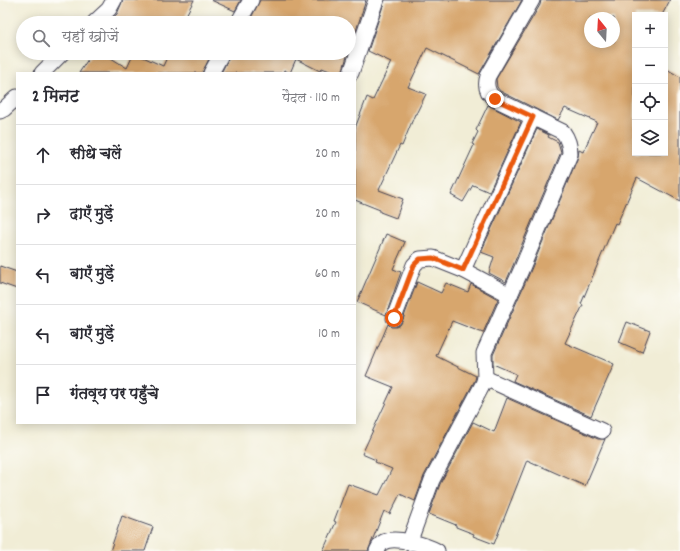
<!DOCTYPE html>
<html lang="hi">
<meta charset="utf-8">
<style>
body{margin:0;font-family:Dekko,"Playpen Sans Deva",sans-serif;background:#f7f7f7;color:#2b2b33}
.controls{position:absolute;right:12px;top:12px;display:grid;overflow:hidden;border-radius:0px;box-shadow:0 2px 10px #0003}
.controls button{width:36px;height:36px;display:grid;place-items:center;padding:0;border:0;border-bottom:1px solid #e1e1e2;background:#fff;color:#2b2b33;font:20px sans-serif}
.compass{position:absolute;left:584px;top:12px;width:36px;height:36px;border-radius:50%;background:#fff;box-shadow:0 2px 10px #0003;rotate:342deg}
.stop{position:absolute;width:12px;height:12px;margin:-9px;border:3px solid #ea580c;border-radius:50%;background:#fff}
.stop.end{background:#ea580c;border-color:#fff;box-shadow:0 1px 4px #0008}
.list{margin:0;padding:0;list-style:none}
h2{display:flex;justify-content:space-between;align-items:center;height:52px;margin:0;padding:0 16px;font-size:17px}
h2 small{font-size:13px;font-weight:400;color:#7c7c81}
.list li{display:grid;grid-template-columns:26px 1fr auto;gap:12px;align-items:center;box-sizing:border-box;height:60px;padding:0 16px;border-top:1px solid #e1e1e2}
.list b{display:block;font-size:15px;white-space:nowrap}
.list em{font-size:13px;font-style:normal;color:#7c7c81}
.icon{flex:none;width:22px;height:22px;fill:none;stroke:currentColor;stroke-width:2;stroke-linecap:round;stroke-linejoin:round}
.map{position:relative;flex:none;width:680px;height:551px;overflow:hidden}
.search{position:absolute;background:#fff;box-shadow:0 2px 10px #0003;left:16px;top:16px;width:340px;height:44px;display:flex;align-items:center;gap:10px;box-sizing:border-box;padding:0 14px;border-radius:22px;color:#7c7c81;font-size:15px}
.panel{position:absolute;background:#fff;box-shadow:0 2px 10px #0003;left:16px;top:72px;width:340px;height:352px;border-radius:0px}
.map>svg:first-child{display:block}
.building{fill:#d7a66d;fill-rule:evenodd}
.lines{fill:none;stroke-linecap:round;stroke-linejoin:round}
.minor-casing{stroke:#414052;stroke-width:17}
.minor{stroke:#fff;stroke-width:15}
.route{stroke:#ea580c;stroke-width:5}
</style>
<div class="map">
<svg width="680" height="551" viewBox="0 0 680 551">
<rect width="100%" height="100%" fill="#fdfcf7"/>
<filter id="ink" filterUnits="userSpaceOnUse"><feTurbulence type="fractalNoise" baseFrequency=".025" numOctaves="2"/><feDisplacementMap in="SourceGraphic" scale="8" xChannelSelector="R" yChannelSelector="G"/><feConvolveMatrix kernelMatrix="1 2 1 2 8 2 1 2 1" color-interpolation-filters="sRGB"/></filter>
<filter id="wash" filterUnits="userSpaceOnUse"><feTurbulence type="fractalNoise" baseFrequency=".012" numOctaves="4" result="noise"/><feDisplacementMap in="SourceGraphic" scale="16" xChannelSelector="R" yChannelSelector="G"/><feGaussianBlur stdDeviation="0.9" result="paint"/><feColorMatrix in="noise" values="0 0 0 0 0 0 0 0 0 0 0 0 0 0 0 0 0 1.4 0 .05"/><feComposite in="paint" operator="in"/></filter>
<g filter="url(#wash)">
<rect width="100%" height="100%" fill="#f1edd6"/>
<g id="blocks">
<g class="building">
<path d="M 123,0 L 194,0 L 182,23 L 107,23 L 117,14 Z"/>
<path d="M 211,0 L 241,0 L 235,11 Z"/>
<path d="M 260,0 L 366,0 L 352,43 L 349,41 L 349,23 L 261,23 L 251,18 Z"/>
<path d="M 385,0 L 522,0 L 479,74 L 427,48 L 408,87 L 426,94 L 416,114 L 415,114 L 402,146 L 400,145 L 379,190 L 403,199 L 396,218 L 380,212 L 380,210 L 355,200 L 355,128 L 367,97 L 373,100 L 391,62 L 368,51 Z"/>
<path d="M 541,0 L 670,0 L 662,15 L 635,15 L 635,153 L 665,153 L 665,68 L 680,77 L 680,201 L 637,178 L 617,224 L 615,223 L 581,304 L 583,305 L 565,343 L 614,364 L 591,416 L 513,381 L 516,374 L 493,364 L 493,355 L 530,272 L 578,157 L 579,150 L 583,152 L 597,122 L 565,108 L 558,120 L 500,91 L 497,87 L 496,79 L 540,5 ZM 590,18 L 614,18 L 614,42 L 590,42 Z"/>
<path d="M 92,53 L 103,53 L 127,68 L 134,53 L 163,66 L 169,53 L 212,53 L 202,73 L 79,73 Z"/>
<path d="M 231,53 L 348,53 L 342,73 L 335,73 L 322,68 L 320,71 L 296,59 L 290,73 L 284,70 L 283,73 L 221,73 Z"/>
<path d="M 488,105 L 521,122 L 489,192 L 473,185 L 463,202 L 451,195 L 474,145 L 472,144 L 478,132 L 476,130 Z"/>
<path d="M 537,129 L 549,135 L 548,137 L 558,142 L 561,152 L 506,282 L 489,273 L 494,257 L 481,252 Z"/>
<path d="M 386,234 L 405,242 L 393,269 L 401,272 L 386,315 L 357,302 Z"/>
<path d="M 0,266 L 17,272 L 17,289 L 0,283 Z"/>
<path d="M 417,282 L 441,293 L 446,283 L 468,292 L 471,284 L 498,299 L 483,333 L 452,321 L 436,356 L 476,376 L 475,380 L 424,476 L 415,501 L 400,494 L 390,514 L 384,511 L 368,551 L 323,551 L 336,522 L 334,521 L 348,484 L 379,495 L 392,469 L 375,462 L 376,460 L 362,454 L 393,387 L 366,376 L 388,324 L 391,327 L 396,327 L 400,325 L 402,322 Z"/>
<path d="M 627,322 L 650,331 L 642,352 L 619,342 Z"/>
<path d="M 507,398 L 598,439 L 605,439 L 585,486 L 527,460 L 494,544 L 473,536 L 474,534 L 456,527 L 456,525 L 429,514 L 440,484 L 473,422 L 494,432 Z"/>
<path d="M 122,516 L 153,527 L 145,551 L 110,551 Z"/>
</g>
</g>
</g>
<g filter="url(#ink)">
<use href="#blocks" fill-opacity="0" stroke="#414052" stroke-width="1"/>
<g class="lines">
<defs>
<g id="minor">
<path d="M 94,23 L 109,9 L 114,0"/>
<path d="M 238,23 L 251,0"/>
<path d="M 42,73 L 62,53"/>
<path d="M 211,73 L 222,53"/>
<path d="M 351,73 L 376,0"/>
<path d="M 0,111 L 4,109 L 17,97"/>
<path d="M 463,270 L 533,117"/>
<path d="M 394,318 L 414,265 L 420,259 L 433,258 L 463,270 L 510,295"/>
<path d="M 485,378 L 602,431"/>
<path d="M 409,543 L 432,480 L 483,384 L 485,378 L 484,353 L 522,268 L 570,154 C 570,145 568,139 563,132 L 495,99 C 487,93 485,85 488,76 L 532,0"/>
<path d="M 377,551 C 378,549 380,545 382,543 C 393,535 426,545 437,551"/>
</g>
</defs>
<use href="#minor" class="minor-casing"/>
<use href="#minor" class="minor"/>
</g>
</g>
<g class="lines" filter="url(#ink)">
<path class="route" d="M 394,318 L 414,265 L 420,259 L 433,258 L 463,270 L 533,117 L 495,99"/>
</g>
</svg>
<div class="controls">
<button>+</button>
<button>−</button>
<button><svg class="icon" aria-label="locate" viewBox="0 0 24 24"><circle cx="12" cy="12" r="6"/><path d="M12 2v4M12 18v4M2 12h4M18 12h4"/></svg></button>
<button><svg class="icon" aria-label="layers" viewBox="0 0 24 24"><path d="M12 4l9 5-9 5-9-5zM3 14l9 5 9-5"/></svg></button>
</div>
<svg class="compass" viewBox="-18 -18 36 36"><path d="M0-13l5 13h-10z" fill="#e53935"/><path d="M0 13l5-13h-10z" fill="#7c7c81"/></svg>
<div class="stop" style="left:394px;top:318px"></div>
<div class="stop end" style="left:495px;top:99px"></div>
<div class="search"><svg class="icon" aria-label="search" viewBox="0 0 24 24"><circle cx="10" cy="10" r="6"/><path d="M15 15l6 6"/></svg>यहाँ खोजें</div>
<section class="panel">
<h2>2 मिनट<small>पैदल · 110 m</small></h2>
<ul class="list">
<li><svg class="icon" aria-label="ahead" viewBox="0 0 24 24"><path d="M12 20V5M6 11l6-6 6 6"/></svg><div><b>सीधे चलें</b></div><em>20 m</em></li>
<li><svg class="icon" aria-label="right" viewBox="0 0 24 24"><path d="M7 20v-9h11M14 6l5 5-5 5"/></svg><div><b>दाएँ मुड़ें</b></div><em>20 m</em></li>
<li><svg class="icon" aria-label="left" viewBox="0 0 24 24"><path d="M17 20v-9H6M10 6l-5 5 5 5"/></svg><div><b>बाएँ मुड़ें</b></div><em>60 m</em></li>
<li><svg class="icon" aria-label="left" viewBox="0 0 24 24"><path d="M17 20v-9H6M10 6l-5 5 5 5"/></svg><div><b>बाएँ मुड़ें</b></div><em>10 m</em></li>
<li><svg class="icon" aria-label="arrive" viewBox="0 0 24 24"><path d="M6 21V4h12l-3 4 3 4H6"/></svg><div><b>गंतव्य पर पहुँचे</b></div></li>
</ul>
</section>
</div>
